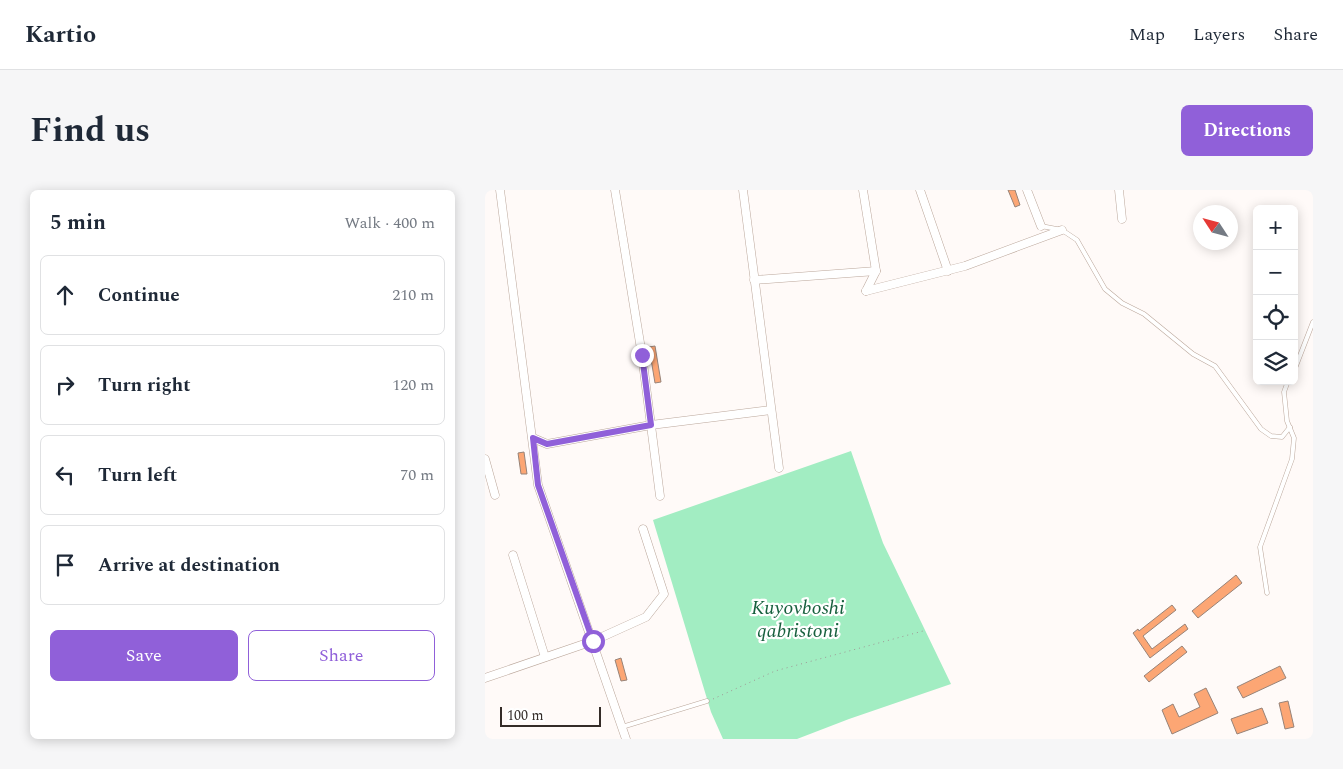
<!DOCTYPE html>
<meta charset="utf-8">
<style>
body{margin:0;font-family:Spectral,serif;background:#f6f6f7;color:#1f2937}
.controls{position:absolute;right:15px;top:15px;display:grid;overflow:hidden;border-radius:8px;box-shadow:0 2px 12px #0003}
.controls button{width:45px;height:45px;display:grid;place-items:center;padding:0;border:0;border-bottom:1px solid #e0e1e3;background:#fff;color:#1f2937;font:25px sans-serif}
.compass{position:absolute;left:708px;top:15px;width:45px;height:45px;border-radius:50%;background:#fff;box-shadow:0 2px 12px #0003;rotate:306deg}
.scale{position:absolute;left:15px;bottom:12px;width:101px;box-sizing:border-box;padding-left:5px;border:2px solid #342c28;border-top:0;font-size:14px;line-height:18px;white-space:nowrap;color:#342c28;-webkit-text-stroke:4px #fff;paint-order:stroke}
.stop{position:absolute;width:15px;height:15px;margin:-11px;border:4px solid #9060d9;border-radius:50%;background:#fff}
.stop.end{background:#9060d9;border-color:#fff;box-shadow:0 1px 5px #0008}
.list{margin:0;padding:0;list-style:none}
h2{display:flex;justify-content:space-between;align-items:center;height:65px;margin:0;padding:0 20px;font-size:21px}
h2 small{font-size:16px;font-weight:400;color:#747a83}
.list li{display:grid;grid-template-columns:32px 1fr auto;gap:15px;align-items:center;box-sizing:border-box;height:80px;margin:0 10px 10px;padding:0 10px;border:1px solid #e0e1e3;border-radius:8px}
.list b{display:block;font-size:19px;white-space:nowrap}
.list em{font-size:16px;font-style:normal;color:#747a83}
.actions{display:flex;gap:10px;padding:15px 20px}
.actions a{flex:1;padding:11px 0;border:1px solid #9060d9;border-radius:8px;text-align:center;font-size:18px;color:#9060d9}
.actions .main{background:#9060d9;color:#fff}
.icon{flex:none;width:28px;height:28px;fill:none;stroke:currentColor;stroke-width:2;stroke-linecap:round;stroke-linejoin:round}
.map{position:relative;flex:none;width:828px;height:549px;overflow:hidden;border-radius:8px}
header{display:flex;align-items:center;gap:30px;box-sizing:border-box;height:70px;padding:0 25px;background:#fff;border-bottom:1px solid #e0e1e3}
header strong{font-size:24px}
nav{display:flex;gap:28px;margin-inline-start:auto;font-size:18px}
.intro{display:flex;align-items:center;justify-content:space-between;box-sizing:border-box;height:120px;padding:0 30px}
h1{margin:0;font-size:35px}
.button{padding:12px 22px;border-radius:8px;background:#9060d9;color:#fff;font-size:18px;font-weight:700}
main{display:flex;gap:30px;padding:0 30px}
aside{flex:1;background:#fff;border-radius:8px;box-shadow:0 2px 12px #0003}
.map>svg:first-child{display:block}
.green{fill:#a2edc2}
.building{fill:#fca674;stroke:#978378}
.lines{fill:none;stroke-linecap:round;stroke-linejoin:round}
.lane-casing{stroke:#bba79b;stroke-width:5}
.street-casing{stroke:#bba79b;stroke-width:9}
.path{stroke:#9f9895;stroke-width:1;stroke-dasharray:1 4;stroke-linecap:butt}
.lane{stroke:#fff;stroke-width:4}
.street{stroke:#fff;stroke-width:8}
.route{stroke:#9060d9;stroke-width:6}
.labels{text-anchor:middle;stroke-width:4.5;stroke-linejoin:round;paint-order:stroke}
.park-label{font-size:20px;font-style:italic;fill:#17603e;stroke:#fff}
</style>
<header>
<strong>Kartio</strong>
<nav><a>Map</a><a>Layers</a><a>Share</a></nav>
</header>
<div class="intro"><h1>Find us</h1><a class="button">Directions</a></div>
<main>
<aside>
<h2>5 min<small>Walk · 400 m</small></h2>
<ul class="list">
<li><svg class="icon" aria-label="ahead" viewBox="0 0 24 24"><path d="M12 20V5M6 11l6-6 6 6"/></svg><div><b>Continue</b></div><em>210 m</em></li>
<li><svg class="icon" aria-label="right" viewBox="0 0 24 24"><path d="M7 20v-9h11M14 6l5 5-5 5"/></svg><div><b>Turn right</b></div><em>120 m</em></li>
<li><svg class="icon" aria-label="left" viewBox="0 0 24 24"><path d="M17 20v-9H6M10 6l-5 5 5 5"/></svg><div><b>Turn left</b></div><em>70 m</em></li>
<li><svg class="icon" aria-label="arrive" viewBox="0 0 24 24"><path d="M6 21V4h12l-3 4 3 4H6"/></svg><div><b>Arrive at destination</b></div></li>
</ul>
<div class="actions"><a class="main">Save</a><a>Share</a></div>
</aside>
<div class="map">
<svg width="828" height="549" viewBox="0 0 828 549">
<rect width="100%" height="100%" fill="#fffaf8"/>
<path class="green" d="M 366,261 L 398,353 L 466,494 L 364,529 L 312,549 L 238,549 L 226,522 L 168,330 Z"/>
<g class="building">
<path d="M 523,0 L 530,0 L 535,15 L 530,17 Z"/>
<path d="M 170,156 L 176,192 L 170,193 L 164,157 Z"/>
<path d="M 39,262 L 42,284 L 36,284 L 33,263 Z"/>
<path d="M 751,385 L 757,393 L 713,428 L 707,421 Z"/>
<path d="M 687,415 L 691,420 L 658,446 L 667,459 L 700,434 L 703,439 L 665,468 L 648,443 L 653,439 L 654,441 Z"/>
<path d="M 697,456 L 702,462 L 664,492 L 659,486 Z"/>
<path d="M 136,468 L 142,490 L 136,491 L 130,470 Z"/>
<path d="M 795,476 L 801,488 L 758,508 L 752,497 Z"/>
<path d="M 721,498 L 733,523 L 687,544 L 677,520 L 688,514 L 694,527 L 715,517 L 709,504 Z"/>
<path d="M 803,511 L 809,537 L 800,539 L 794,513 Z"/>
<path d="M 777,518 L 783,533 L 752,544 L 746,529 Z"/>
</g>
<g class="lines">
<defs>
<g id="lane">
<path d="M 556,36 L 577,40 L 592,50 L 620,99 L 637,113 L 659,124 L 708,164 L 730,176 L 776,239 L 786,246 L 797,247 L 805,237"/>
<path d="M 809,181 L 828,132"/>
<path d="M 782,403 L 775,357 L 807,269 L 809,248 L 802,231 L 799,202 L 803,191"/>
<path d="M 137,537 L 222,511"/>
</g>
<g id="street">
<path d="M 15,0 L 53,295 L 141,549"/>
<path d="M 130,0 L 157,165 L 175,306"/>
<path d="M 258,0 L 294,278"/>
<path d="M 378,0 L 391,81 L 381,101"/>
<path d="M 435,0 L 463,81"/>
<path d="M 542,0 L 556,36"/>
<path d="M 634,0 L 637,29"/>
<path d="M 269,90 L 391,81"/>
<path d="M 381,101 L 480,76 L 577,40"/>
<path d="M 48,248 L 62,254 L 166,235 L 286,220"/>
<path d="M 0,269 L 10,305"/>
<path d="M 28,365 L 60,467"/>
<path d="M 0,488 L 108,451 L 161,427 L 179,404 L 158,339"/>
</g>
</defs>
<use href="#lane" class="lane-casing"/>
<use href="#street" class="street-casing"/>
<path class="path" d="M 228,509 L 290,481 L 438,441"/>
<use href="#lane" class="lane"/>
<use href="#street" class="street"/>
</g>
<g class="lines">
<path class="route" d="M 108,451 L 53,295 L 48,248 L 62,254 L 166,235 L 157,165"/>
</g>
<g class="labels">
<g class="park-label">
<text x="313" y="424">Kuyovboshi<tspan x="313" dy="23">qabristoni</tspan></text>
</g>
</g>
</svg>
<div class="controls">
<button>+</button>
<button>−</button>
<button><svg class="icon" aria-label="locate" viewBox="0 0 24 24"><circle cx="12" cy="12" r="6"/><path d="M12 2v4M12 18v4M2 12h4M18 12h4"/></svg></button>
<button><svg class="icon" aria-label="layers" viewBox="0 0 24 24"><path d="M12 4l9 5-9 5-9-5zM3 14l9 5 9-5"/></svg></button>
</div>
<svg class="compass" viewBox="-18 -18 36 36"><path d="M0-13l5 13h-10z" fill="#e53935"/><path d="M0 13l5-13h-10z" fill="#747a83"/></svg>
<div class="scale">100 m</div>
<div class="stop" style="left:108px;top:451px"></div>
<div class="stop end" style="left:157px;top:165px"></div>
</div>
</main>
